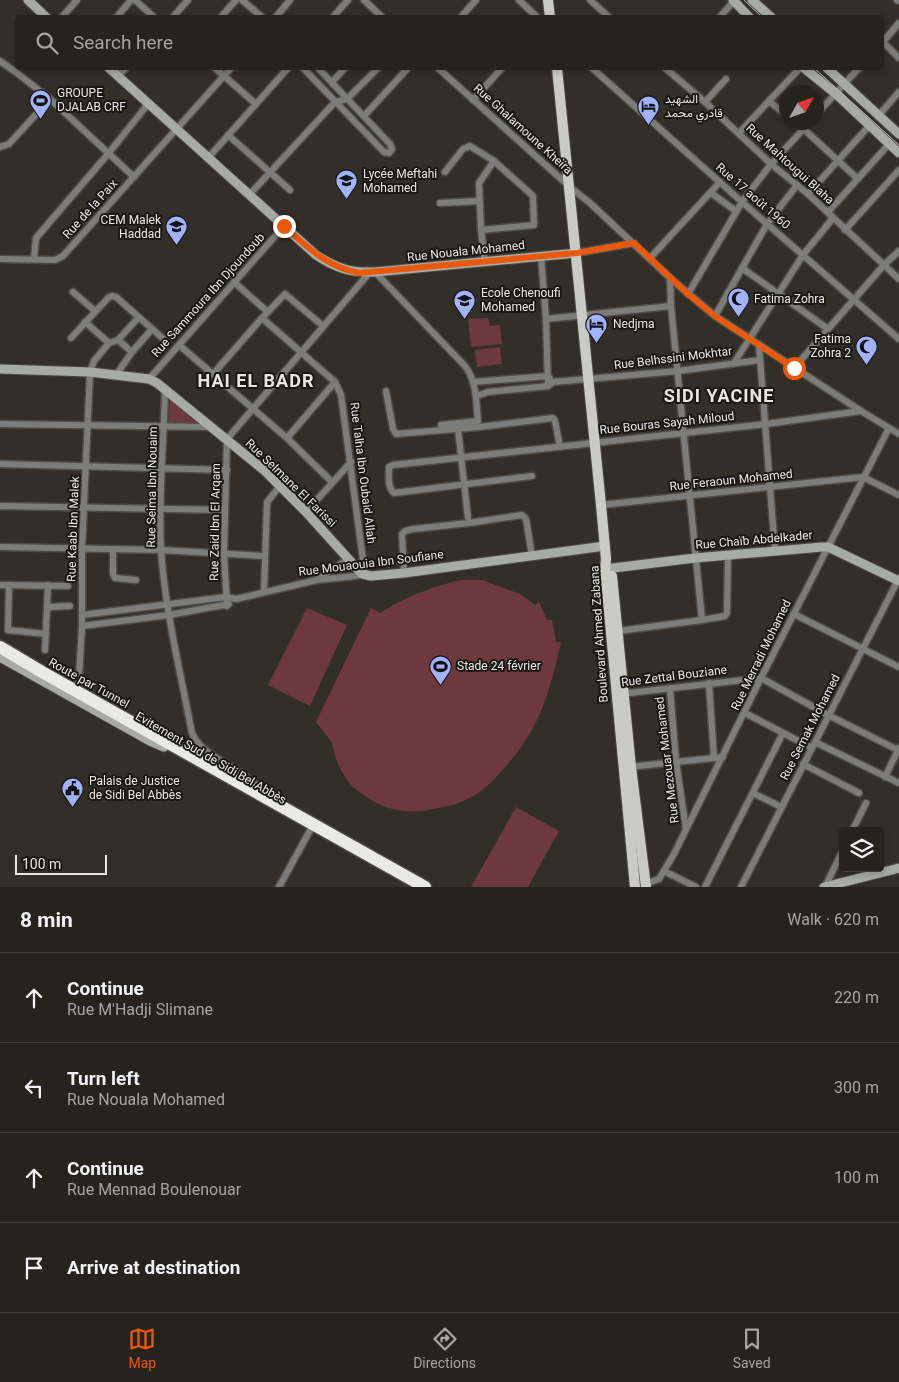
<!DOCTYPE html>
<meta charset="utf-8">
<style>
body{margin:0;font-family:Roboto,Vazirmatn,sans-serif;background:#322f2b;color:#f1f3f6}
.controls{position:absolute;right:15px;bottom:15px;display:grid;overflow:hidden;border-radius:5px;box-shadow:0 2px 8px #0003}
.controls button{width:45px;height:45px;display:grid;place-items:center;padding:0;border:0;border-bottom:1px solid #423f3c;background:#26221e;color:#f1f3f6;font:25px sans-serif}
.compass{position:absolute;left:779px;top:85px;width:45px;height:45px;border-radius:50%;background:#26221e;box-shadow:0 2px 8px #0003;rotate:50deg}
.scale{position:absolute;left:15px;bottom:12px;width:92px;box-sizing:border-box;padding-left:5px;border:2px solid #eae7e3;border-top:0;font-size:14px;line-height:18px;white-space:nowrap;color:#eae7e3;-webkit-text-stroke:4px #181714;paint-order:stroke}
.stop{position:absolute;width:15px;height:15px;margin:-11px;border:4px solid #ea580c;border-radius:50%;background:#fff}
.stop.end{background:#ea580c;border-color:#fff;box-shadow:0 1px 5px #0008}
.list{margin:0;padding:0;list-style:none}
h2{display:flex;justify-content:space-between;align-items:center;height:65px;margin:0;padding:0 20px;font-size:21px}
h2 small{font-size:16px;font-weight:400;color:#a4a4a4}
.list li{display:grid;grid-template-columns:32px 1fr auto;gap:15px;align-items:center;box-sizing:border-box;height:90px;padding:0 20px;border-top:1px solid #423f3c}
.list b{display:block;font-size:19px;white-space:nowrap}
.list p{margin:0;font-size:16px;white-space:nowrap;color:#a4a4a4}
.list em{font-size:16px;font-style:normal;color:#a4a4a4}
.icon{flex:none;width:28px;height:28px;fill:none;stroke:currentColor;stroke-width:2;stroke-linecap:round;stroke-linejoin:round}
.map{position:relative;flex:none;width:899px;height:887px;overflow:hidden}
.search{position:absolute;background:#26221e;box-shadow:0 2px 8px #0003;left:15px;right:15px;top:15px;height:55px;display:flex;align-items:center;gap:12px;box-sizing:border-box;padding:0 18px;border-radius:5px;color:#a4a4a4;font-size:19px}
.sheet{height:425px;background:#26221e}
nav{display:flex;justify-content:space-around;align-items:center;box-sizing:border-box;height:70px;border-top:1px solid #423f3c;background:#26221e;font-size:14px;color:#a4a4a4}
nav a{display:grid;justify-items:center;gap:2px}
nav .on{color:#ea580c}
.map>svg:first-child{display:block}
.green{fill:#6d393e}
.lines{fill:none;stroke-linecap:round;stroke-linejoin:round}
.street-casing{stroke:#4f4c46;stroke-width:9}
.secondary-casing{stroke:#4f4c46;stroke-width:11}
.primary-casing{stroke:#4f4c46;stroke-width:12}
.highway-casing{stroke:#4f4c46;stroke-width:15}
.street{stroke:#7c7d79;stroke-width:6}
.secondary{stroke:#a8aaa4;stroke-width:9}
.primary{stroke:#caccc4;stroke-width:10}
.highway{stroke:#e9ebe2;stroke-width:12}
.tram{stroke:#c5c2be;stroke-width:1}
.route{stroke:#ea580c;stroke-width:6}
.labels{text-anchor:middle;stroke-width:4;stroke-linejoin:round;paint-order:stroke}
.poi-label{font-size:12px;fill:#eae7e3;stroke:#181714;text-anchor:start}
.street-label{font-size:12px;fill:#eae7e3;stroke:#181714}
.district-label{font-size:18px;font-weight:bold;letter-spacing:1px;fill:#eae7e3;stroke:#181714}
</style>
<div class="map">
<svg width="899" height="887" viewBox="0 0 899 887">
<rect width="100%" height="100%" fill="#322e28"/>
<g class="green">
<path d="M 488,318 L 490,326 L 500,325 L 502,344 L 471,347 L 468,319 Z"/>
<path d="M 500,347 L 502,364 L 477,367 L 475,350 Z"/>
<path d="M 170,400 L 198,424 L 168,423 Z"/>
<path d="M 461,580 L 483,580 L 522,595 L 535,605 L 539,602 L 547,620 L 552,620 L 556,642 L 561,642 C 556,665 547,701 536,722 C 525,746 493,786 470,798 C 459,804 445,807 434,809 C 402,816 378,808 353,787 C 347,781 340,769 337,761 C 334,756 334,749 332,743 C 328,736 321,729 316,722 L 371,608 L 380,613 C 405,597 431,587 461,580 Z"/>
<path d="M 307,608 L 347,625 L 310,706 L 268,685 Z"/>
<path d="M 516,807 L 559,831 L 528,887 L 471,887 Z"/>
</g>
<g class="lines">
<defs>
<g id="street">
<path d="M 135,0 L 155,18"/>
<path d="M 242,0 L 263,18"/>
<path d="M 364,0 L 383,18"/>
<path d="M 519,0 L 538,18"/>
<path d="M 590,0 L 610,18"/>
<path d="M 897,0 L 899,1"/>
<path d="M 61,18 L 77,0"/>
<path d="M 116,18 L 131,0"/>
<path d="M 172,18 L 188,0"/>
<path d="M 220,18 L 236,0"/>
<path d="M 275,18 L 290,0"/>
<path d="M 332,18 L 348,0"/>
<path d="M 460,18 L 476,0"/>
<path d="M 719,18 L 734,1"/>
<path d="M 883,42 L 899,58"/>
<path d="M 882,43 L 899,23"/>
<path d="M 0,61 L 17,73 L 50,99 L 134,177"/>
<path d="M 215,68 L 256,104"/>
<path d="M 303,68 L 384,152 L 389,153 L 392,149 L 390,144 L 318,68"/>
<path d="M 438,68 L 570,187 L 590,203 L 670,278 L 715,316 L 861,411 L 899,434"/>
<path d="M 592,68 L 742,202 L 899,339"/>
<path d="M 665,68 L 705,102 L 771,164 L 808,194 L 899,279"/>
<path d="M 118,76 L 126,68"/>
<path d="M 332,82 L 345,68"/>
<path d="M 473,100 L 502,68"/>
<path d="M 769,101 L 786,115"/>
<path d="M 705,102 L 726,79"/>
<path d="M 816,115 L 859,68"/>
<path d="M 879,115 L 899,92"/>
<path d="M 364,116 L 408,68"/>
<path d="M 796,122 L 858,179"/>
<path d="M 739,133 L 800,68"/>
<path d="M 228,135 L 290,190"/>
<path d="M 0,147 L 9,144 L 50,99"/>
<path d="M 208,158 L 288,68"/>
<path d="M 445,172 L 463,149 L 470,146 L 494,161 L 533,196 L 534,225 L 481,230"/>
<path d="M 711,193 L 736,211"/>
<path d="M 808,194 L 869,126"/>
<path d="M 249,195 L 335,102 L 347,99 L 378,68"/>
<path d="M 440,203 L 479,201"/>
<path d="M 828,212 L 889,144"/>
<path d="M 845,230 L 899,170"/>
<path d="M 577,253 L 634,243"/>
<path d="M 541,256 L 546,319 L 548,386"/>
<path d="M 650,258 L 720,182"/>
<path d="M 0,259 L 55,260 L 63,256 L 231,68"/>
<path d="M 34,259 L 36,238 L 108,154 L 148,104"/>
<path d="M 485,262 L 481,230 L 479,183 L 494,161"/>
<path d="M 742,268 L 828,329"/>
<path d="M 375,272 L 465,366 C 477,381 476,403 478,421 L 441,425"/>
<path d="M 670,278 L 671,306 L 702,620"/>
<path d="M 234,282 L 268,312"/>
<path d="M 73,292 L 95,311"/>
<path d="M 688,294 L 742,202 L 771,164 L 810,122"/>
<path d="M 715,316 L 767,224 L 797,185"/>
<path d="M 262,318 L 335,382 L 341,395 L 365,575"/>
<path d="M 546,319 L 671,306"/>
<path d="M 71,338 L 109,297 L 112,296 L 116,297 L 167,342"/>
<path d="M 118,340 L 132,352"/>
<path d="M 109,343 L 118,340 L 138,318"/>
<path d="M 179,345 L 287,438 L 332,482"/>
<path d="M 759,345 L 775,551"/>
<path d="M 734,363 L 803,255 L 833,218"/>
<path d="M 794,368 L 884,265 L 899,251"/>
<path d="M 213,374 L 262,318 L 285,294 L 323,326"/>
<path d="M 116,375 L 132,352 L 152,329"/>
<path d="M 149,379 L 284,226"/>
<path d="M 473,382 L 548,376 L 550,379"/>
<path d="M 165,389 C 164,442 158,496 161,550 C 165,608 179,666 190,723 C 191,727 191,731 193,735 C 202,756 245,770 262,791"/>
<path d="M 386,391 L 393,429 L 396,434 L 479,427 L 553,418 L 555,421 L 560,447"/>
<path d="M 476,396 L 488,392 L 548,386 L 553,382 L 678,371 L 760,360"/>
<path d="M 0,424 L 211,427"/>
<path d="M 458,429 L 468,518"/>
<path d="M 287,438 L 335,382"/>
<path d="M 0,464 L 227,470"/>
<path d="M 532,476 L 394,493 C 387,487 389,475 389,467 L 393,465 L 766,424 L 861,411"/>
<path d="M 601,505 L 863,477 L 899,495"/>
<path d="M 0,506 L 225,510"/>
<path d="M 306,512 L 351,462"/>
<path d="M 0,547 L 161,550 L 264,556"/>
<path d="M 113,550 L 113,574 L 115,578 L 136,580"/>
<path d="M 404,573 L 402,534 L 405,531 L 413,529 L 469,523 L 522,515 L 526,519 L 532,556"/>
<path d="M 318,579 L 348,559"/>
<path d="M 0,585 L 68,586"/>
<path d="M 9,585 L 8,630 L 46,634"/>
<path d="M 264,592 L 267,502 L 280,486"/>
<path d="M 227,606 L 224,553 L 227,439 L 370,272"/>
<path d="M 48,607 L 70,606"/>
<path d="M 794,614 L 899,667"/>
<path d="M 82,615 L 226,597 L 236,599 L 317,580 L 355,576 L 362,574"/>
<path d="M 82,626 L 169,615 L 229,604"/>
<path d="M 618,631 L 702,620 L 725,616 L 727,613 L 728,555"/>
<path d="M 45,650 L 48,585"/>
<path d="M 709,683 L 714,758"/>
<path d="M 77,686 L 79,677 L 82,626 L 82,549 L 90,372 L 94,361 L 109,343 L 85,322"/>
<path d="M 670,689 L 676,761 L 686,829"/>
<path d="M 620,694 L 761,678 L 828,715 L 898,750"/>
<path d="M 745,713 L 812,748"/>
<path d="M 815,742 L 899,783"/>
<path d="M 803,764 L 859,793"/>
<path d="M 629,767 L 723,757"/>
<path d="M 885,777 L 899,748"/>
<path d="M 753,793 L 781,807"/>
<path d="M 852,831 L 866,803"/>
<path d="M 664,871 L 696,887"/>
<path d="M 645,884 L 659,879 L 674,854 L 761,678 L 889,428"/>
<path d="M 279,887 L 313,825"/>
<path d="M 705,887 L 783,733"/>
<path d="M 741,887 L 899,578"/>
<path d="M 825,887 L 843,850"/>
</g>
<g id="secondary">
<path d="M 28,0 L 47,18"/>
<path d="M 733,0 L 750,18"/>
<path d="M 752,0 L 772,18"/>
<path d="M 109,68 L 316,255 C 336,268 350,273 375,272 L 577,253"/>
<path d="M 804,68 L 836,94 L 899,153"/>
<path d="M 827,68 L 899,134"/>
<path d="M 0,369 L 90,372 L 149,379 L 157,383 L 265,471 L 306,512 L 362,574 L 371,576 L 404,573 L 605,546"/>
<path d="M 605,569 L 695,558 L 822,547 L 828,547 L 899,581"/>
<path d="M 0,657 L 150,741 L 164,747"/>
<path d="M 824,887 L 899,868"/>
</g>
<g id="primary">
<path d="M 548,0 L 550,18"/>
<path d="M 557,68 L 601,505 L 606,559 L 605,569 L 635,887"/>
<path d="M 612,576 L 631,767 L 646,887"/>
</g>
<path id="highway" d="M 0,647 L 42,672 L 425,887"/>
</defs>
<use href="#street" class="street-casing"/>
<use href="#secondary" class="secondary-casing"/>
<use href="#primary" class="primary-casing"/>
<use href="#highway" class="highway-casing"/>
<use href="#street" class="street"/>
<use href="#secondary" class="secondary"/>
<use href="#primary" class="primary"/>
<use href="#highway" class="highway"/>
<g class="tram">
<path d="M 744,0 L 763,18"/>
<path d="M 814,68 L 899,145"/>
</g>
</g>
<g class="lines">
<path class="route" d="M 284,226 C 307,247 327,267 359,273 L 577,253 L 634,243 L 688,294 L 715,316 L 794,368"/>
</g>
<defs>
<symbol id="stadium-pin" viewBox="-11 -11 22 30"><path d="M0 17L-7.5 6A9.5 9.5 0 1 1 7.5 6Z" fill="#a2b2fd" stroke="#181714"/><path d="M0-5a6.5 5 0 1 0 0 10a6.5 5 0 1 0 0-10ZM-3.5-1.8h7v3.6h-7Z" fill="#111"/></symbol>
<symbol id="hotel-pin" viewBox="-11 -11 22 30"><path d="M0 17L-7.5 6A9.5 9.5 0 1 1 7.5 6Z" fill="#a2b2fd" stroke="#181714"/><path d="M-6-4.5h1.5V1H6V5H4.5V3h-9V5H-6ZM-4 0a1.8 1.8 0 1 1 3.6 0ZM.5 0V-2.5h3Q6-2.5 6 0Z" fill="#111"/></symbol>
<symbol id="school-pin" viewBox="-11 -11 22 30"><path d="M0 17L-7.5 6A9.5 9.5 0 1 1 7.5 6Z" fill="#a2b2fd" stroke="#181714"/><path d="M0-5L7-2L0 1L-7-2ZM-4 1L0 2.5L4 1V4Q0 6-4 4Z" fill="#111"/></symbol>
<symbol id="mosque-pin" viewBox="-11 -11 22 30"><path d="M0 17L-7.5 6A9.5 9.5 0 1 1 7.5 6Z" fill="#a2b2fd" stroke="#181714"/><path d="M3.5-4.9A6 6 0 1 0 3.5 4.9A5 5 0 1 1 3.5-4.9Z" fill="#111"/></symbol>
<symbol id="civic-pin" viewBox="-11 -11 22 30"><path d="M0 17L-7.5 6A9.5 9.5 0 1 1 7.5 6Z" fill="#a2b2fd" stroke="#181714"/><path d="M-.6-6.5H3V-4.5H.6V-3L4-1V1h2V6H-6V1h2V-1L-.6-3ZM-1.2 2.5V6h2.4V2.5Z" fill="#111"/></symbol>
</defs>
<g fill-rule="evenodd">
<use href="#stadium-pin" x="28" y="88" width="25" height="34"/>
<use href="#hotel-pin" x="636" y="94" width="25" height="34"/>
<use href="#school-pin" x="334" y="168" width="25" height="34"/>
<use href="#school-pin" x="164" y="214" width="25" height="34"/>
<use href="#mosque-pin" x="726" y="286" width="25" height="34"/>
<use href="#school-pin" x="452" y="288" width="25" height="34"/>
<use href="#hotel-pin" x="584" y="312" width="25" height="34"/>
<use href="#mosque-pin" x="854" y="334" width="25" height="34"/>
<use href="#stadium-pin" x="428" y="654" width="25" height="34"/>
<use href="#civic-pin" x="60" y="776" width="25" height="34"/>
</g>
<g class="labels">
<g class="poi-label">
<text x="57" y="97">GROUPE<tspan x="57" dy="14">DJALAB CRF</tspan></text>
<text x="665" y="103">الشهيد<tspan x="665" dy="14">قادري محمد</tspan></text>
<text x="363" y="178">Lycée Meftahi<tspan x="363" dy="14">Mohamed</tspan></text>
<text x="161" y="224" text-anchor="end">CEM Malek<tspan x="161" dy="14">Haddad</tspan></text>
<text x="481" y="297">Ecole Chenoufi<tspan x="481" dy="14">Mohamed</tspan></text>
<text x="754" y="303">Fatima Zohra</text>
<text x="613" y="328">Nedjma</text>
<text x="851" y="343" text-anchor="end">Fatima<tspan x="851" dy="14">Zohra 2</tspan></text>
<text x="457" y="670">Stade 24 février</text>
<text x="89" y="785">Palais de Justice<tspan x="89" dy="14">de Sidi Bel Abbès</tspan></text>
</g>
<g class="street-label">
<text transform="translate(523 129) rotate(42)" y="4">Rue Ghalamoune Kheïra</text>
<text transform="translate(790 164) rotate(42)" y="4">Rue Mahtougui Blaha</text>
<text transform="translate(753 196) rotate(41)" y="4">Rue 17 août 1960</text>
<text transform="translate(90 209) rotate(-48)" y="4">Rue de la Paix</text>
<text transform="translate(466 251) rotate(-6)" y="4">Rue Nouala Mohamed</text>
<text transform="translate(208 295) rotate(-48)" y="4">Rue Sammoura Ibn Djoundoub</text>
<text transform="translate(673 358) rotate(-7)" y="4">Rue Belhssini Mokhtar</text>
<text transform="translate(667 423) rotate(-6)" y="4">Rue Bouras Sayah Miloud</text>
<text transform="translate(363 473) rotate(83)" y="4">Rue Talha Ibn Oubaid Allah</text>
<text transform="translate(731 480) rotate(-6)" y="4">Rue Feraoun Mohamed</text>
<text transform="translate(291 483) rotate(44)" y="4">Rue Selmane El Farissi</text>
<text transform="translate(152 487) rotate(-89)" y="4">Rue Seima Ibn Nouaim</text>
<text transform="translate(215 522) rotate(-89)" y="4">Rue Zaid Ibn El Arqam</text>
<text transform="translate(73 529) rotate(-88)" y="4">Rue Kaab Ibn Malek</text>
<text transform="translate(754 540) rotate(-5)" y="4">Rue Chaïb Abdelkader</text>
<text transform="translate(371 563) rotate(-7)" y="4">Rue Mouaouia Ibn Soufiane</text>
<text transform="translate(599 634) rotate(-94)" y="4">Boulevard Ahmed Zabana</text>
<text transform="translate(761 655) rotate(-64)" y="4">Rue Merradi Mohamed</text>
<text transform="translate(674 676) rotate(-7)" y="4">Rue Zettal Bouziane</text>
<text transform="translate(89 683) rotate(29)" y="4">Route par Tunnel</text>
<text transform="translate(810 727) rotate(-63)" y="4">Rue Semak Mohamed</text>
<text transform="translate(211 758) rotate(30)" y="4">Evitement Sud de Sidi Bel Abbès</text>
<text transform="translate(667 760) rotate(-97)" y="4">Rue Mezouar Mohamed</text>
</g>
<g class="district-label">
<text x="256" y="387">HAI EL BADR</text>
<text x="719" y="402">SIDI YACINE</text>
</g>
</g>
</svg>
<div class="controls">
<button><svg class="icon" aria-label="layers" viewBox="0 0 24 24"><path d="M12 4l9 5-9 5-9-5zM3 14l9 5 9-5"/></svg></button>
</div>
<svg class="compass" viewBox="-18 -18 36 36"><path d="M0-13l5 13h-10z" fill="#e53935"/><path d="M0 13l5-13h-10z" fill="#a4a4a4"/></svg>
<div class="scale">100 m</div>
<div class="stop" style="left:794px;top:368px"></div>
<div class="stop end" style="left:284px;top:226px"></div>
<div class="search"><svg class="icon" aria-label="search" viewBox="0 0 24 24"><circle cx="10" cy="10" r="6"/><path d="M15 15l6 6"/></svg>Search here</div>
</div>
<section class="sheet">
<h2>8 min<small>Walk · 620 m</small></h2>
<ul class="list">
<li><svg class="icon" aria-label="ahead" viewBox="0 0 24 24"><path d="M12 20V5M6 11l6-6 6 6"/></svg><div><b>Continue</b><p>Rue M'Hadji Slimane</p></div><em>220 m</em></li>
<li><svg class="icon" aria-label="left" viewBox="0 0 24 24"><path d="M17 20v-9H6M10 6l-5 5 5 5"/></svg><div><b>Turn left</b><p>Rue Nouala Mohamed</p></div><em>300 m</em></li>
<li><svg class="icon" aria-label="ahead" viewBox="0 0 24 24"><path d="M12 20V5M6 11l6-6 6 6"/></svg><div><b>Continue</b><p>Rue Mennad Boulenouar</p></div><em>100 m</em></li>
<li><svg class="icon" aria-label="arrive" viewBox="0 0 24 24"><path d="M6 21V4h12l-3 4 3 4H6"/></svg><div><b>Arrive at destination</b></div></li>
</ul>
</section>
<nav>
<a class="on"><svg class="icon" aria-label="map" viewBox="0 0 24 24"><path d="M3 6l6-2 6 2 6-2v14l-6 2-6-2-6 2zM9 4v14M15 6v14"/></svg>Map</a>
<a><svg class="icon" aria-label="directions" viewBox="0 0 24 24"><path d="M12 3l9 9-9 9-9-9zM9 14v-3h6M13 9l2 2-2 2"/></svg>Directions</a>
<a><svg class="icon" aria-label="saved" viewBox="0 0 24 24"><path d="M7 4h10v16l-5-4-5 4z"/></svg>Saved</a>
</nav>
